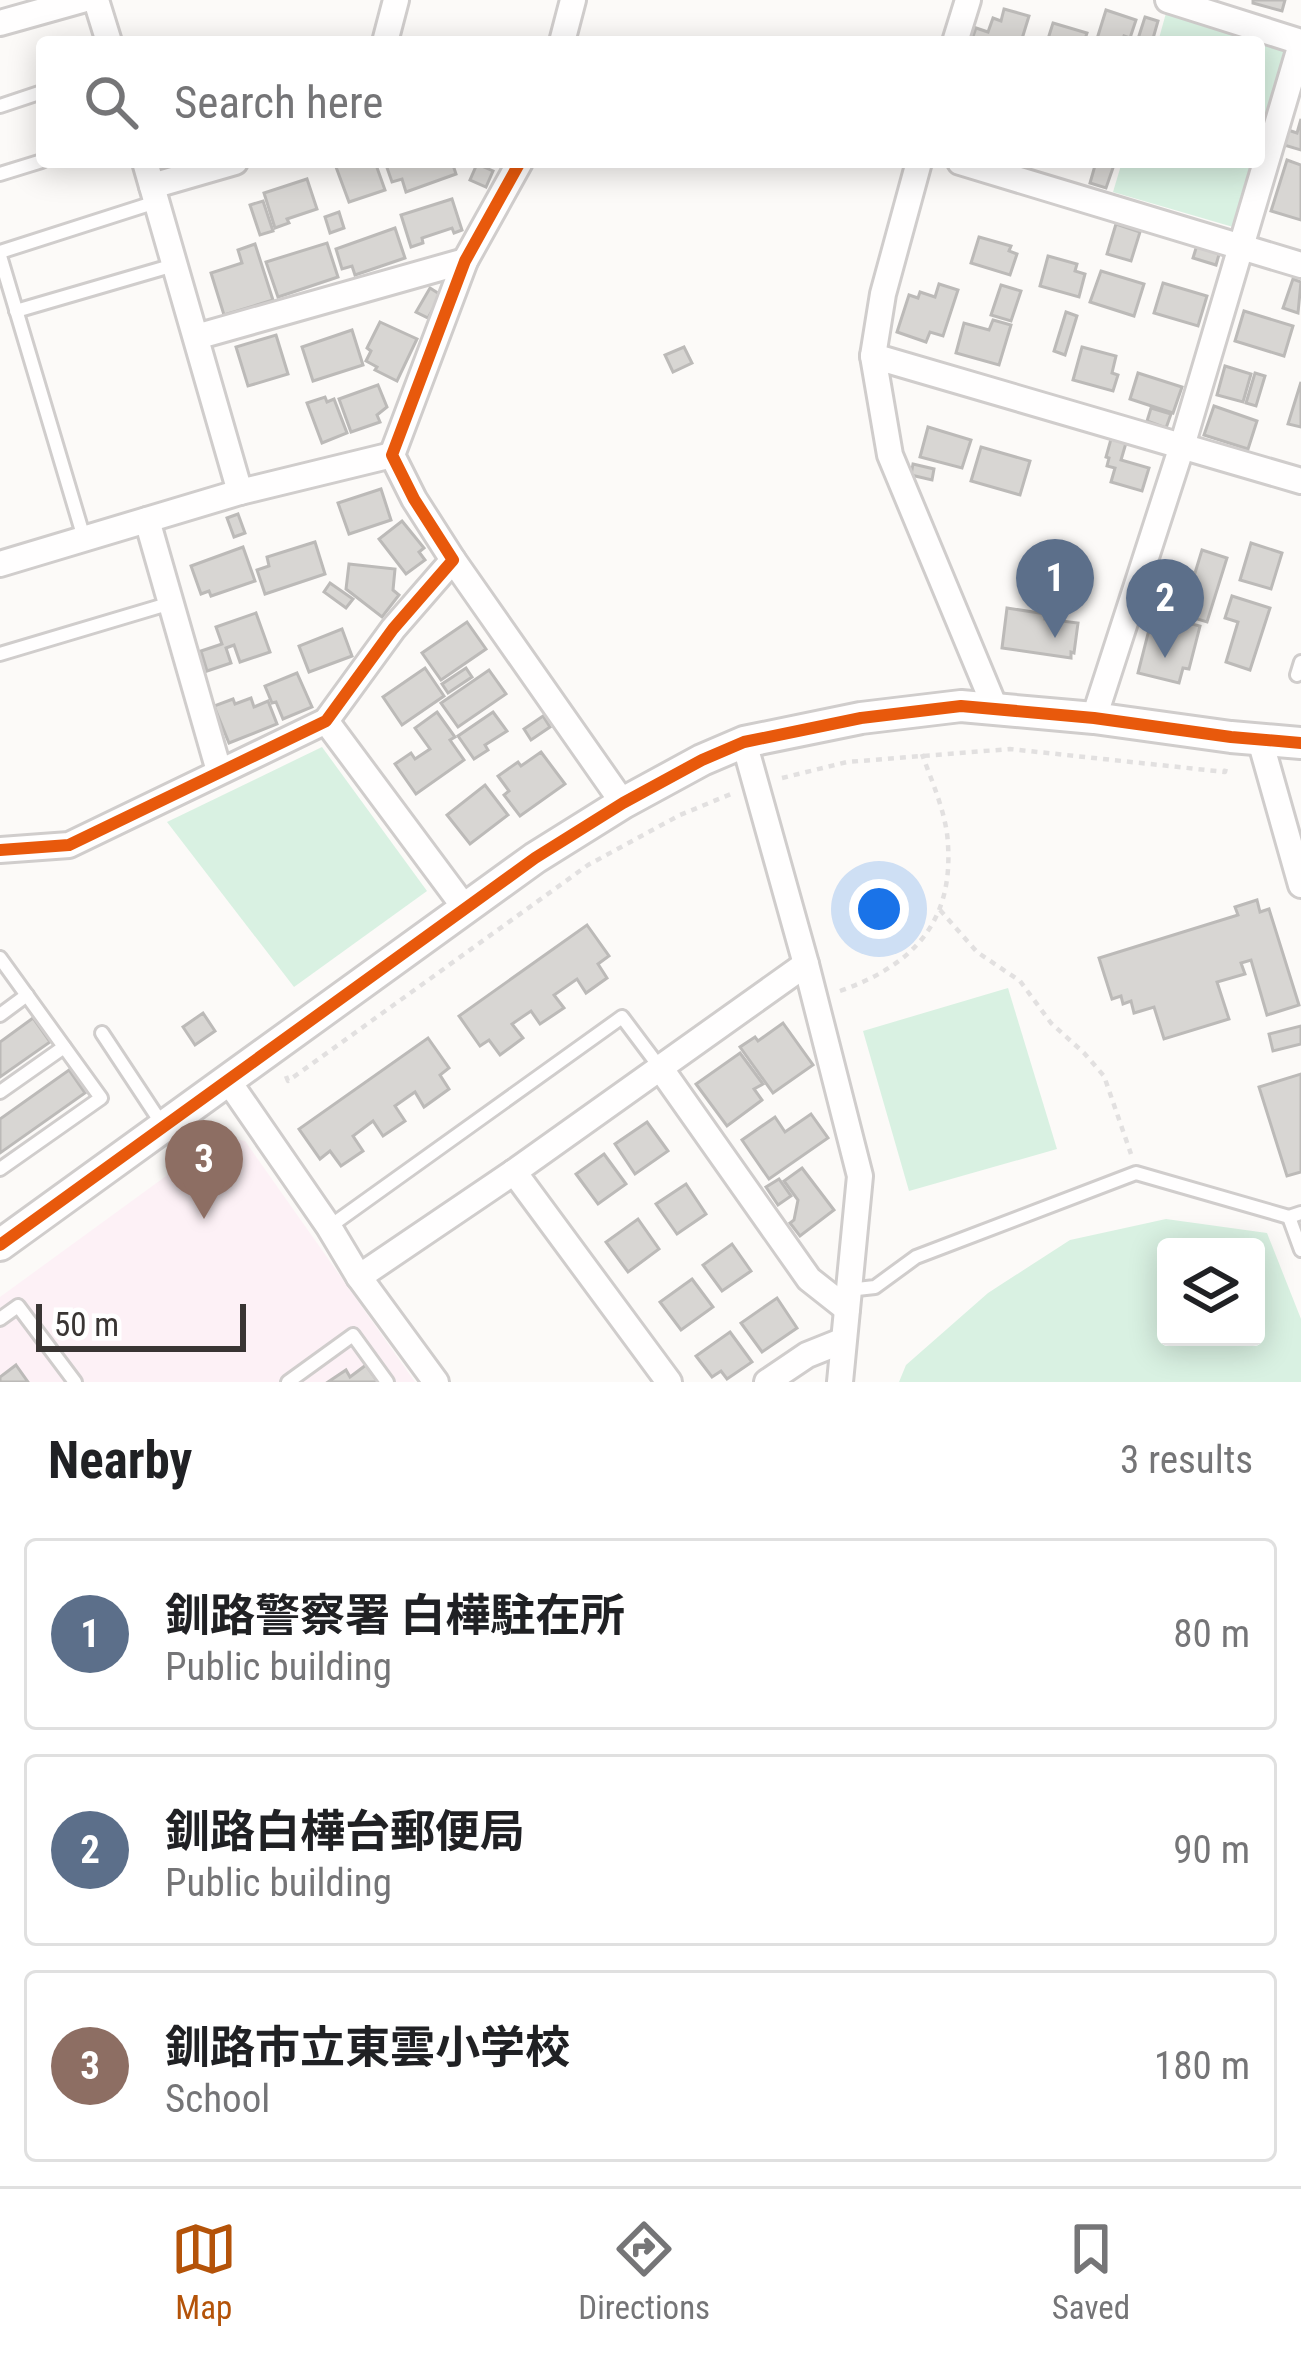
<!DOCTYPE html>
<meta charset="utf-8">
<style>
body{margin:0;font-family:"Roboto Condensed","Noto Sans JP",sans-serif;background:#f6f6f6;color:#202124}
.controls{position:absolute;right:36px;bottom:36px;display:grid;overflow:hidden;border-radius:12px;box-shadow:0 6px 30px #0003}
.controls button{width:108px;height:108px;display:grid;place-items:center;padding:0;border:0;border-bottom:3px solid #e0e0e0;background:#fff;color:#202124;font:60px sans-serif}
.scale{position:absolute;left:36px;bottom:30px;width:210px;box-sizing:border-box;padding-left:12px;border:6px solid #393533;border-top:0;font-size:33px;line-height:42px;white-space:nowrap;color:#393533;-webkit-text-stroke:9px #fff;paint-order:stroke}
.you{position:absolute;left:879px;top:909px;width:42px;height:42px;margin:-30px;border:9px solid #fff;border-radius:50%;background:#1a73e8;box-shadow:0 0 0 18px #1a73e833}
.badge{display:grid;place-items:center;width:78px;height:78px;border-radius:50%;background:#b45309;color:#fff;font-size:39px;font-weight:700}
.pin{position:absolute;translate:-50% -99px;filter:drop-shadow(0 3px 6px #0008)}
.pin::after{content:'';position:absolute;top:63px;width:42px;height:36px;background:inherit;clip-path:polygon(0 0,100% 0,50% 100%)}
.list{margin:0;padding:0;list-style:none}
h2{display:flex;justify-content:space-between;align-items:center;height:156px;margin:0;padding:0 48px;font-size:51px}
h2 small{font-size:39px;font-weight:400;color:#757577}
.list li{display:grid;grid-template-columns:78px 1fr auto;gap:36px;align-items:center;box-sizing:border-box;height:192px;margin:0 24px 24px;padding:0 24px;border:3px solid #e0e0e0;border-radius:12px}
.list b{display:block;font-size:45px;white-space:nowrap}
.list p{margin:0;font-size:39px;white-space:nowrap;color:#757577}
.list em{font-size:39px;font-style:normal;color:#757577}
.icon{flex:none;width:66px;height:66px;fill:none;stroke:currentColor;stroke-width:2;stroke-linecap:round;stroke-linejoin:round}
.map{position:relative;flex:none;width:1301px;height:1382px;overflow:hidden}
.search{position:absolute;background:#fff;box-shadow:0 6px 30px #0003;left:36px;right:36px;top:36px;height:132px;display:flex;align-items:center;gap:30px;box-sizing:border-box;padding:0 42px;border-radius:12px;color:#757577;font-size:45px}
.sheet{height:804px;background:#fff}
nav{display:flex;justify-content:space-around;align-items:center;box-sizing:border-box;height:168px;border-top:3px solid #e0e0e0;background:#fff;font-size:33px;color:#757577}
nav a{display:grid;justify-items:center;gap:6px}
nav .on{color:#b45309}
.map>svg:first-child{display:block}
.education{fill:#fdf1f6}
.green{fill:#d9f1e2;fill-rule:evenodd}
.building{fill:#d8d6d3;stroke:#bcbab8;stroke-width:3}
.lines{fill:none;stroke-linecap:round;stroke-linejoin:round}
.service-casing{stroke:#d0cdcc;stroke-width:18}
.minor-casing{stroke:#d0cdcc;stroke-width:30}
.tertiary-casing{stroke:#d0cdcc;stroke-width:36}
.path{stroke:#e2e0e0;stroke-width:4.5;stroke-dasharray:6 6;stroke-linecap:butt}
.service{stroke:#fffefe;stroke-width:12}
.minor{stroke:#fffefe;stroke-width:24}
.tertiary{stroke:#fffefe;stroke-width:30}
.cycleway-casing{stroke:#fff;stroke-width:20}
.cycleway{stroke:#e8590c;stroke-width:12}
</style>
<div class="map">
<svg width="1301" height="1382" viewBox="0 0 1301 1382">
<rect width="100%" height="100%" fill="#fcfaf8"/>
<path class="education" d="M 221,1136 L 245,1141 L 415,1382 L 0,1382 L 0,1297 Z"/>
<g class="green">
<path d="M 1166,13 L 1286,48 L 1259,139 L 1259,42 L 1158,42 Z"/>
<path d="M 1122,162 L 1252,162 L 1233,227 L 1113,192 Z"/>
<path d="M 322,747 L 427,891 L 294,987 L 167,822 Z"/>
<path d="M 1008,988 L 1057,1149 L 909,1191 L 863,1031 Z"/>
<path d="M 1166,1219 L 1267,1233 L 1301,1319 L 1301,1382 L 899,1382 L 906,1365 L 988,1293 L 1070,1240 ZM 1166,1247 L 1256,1247 L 1256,1337 L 1166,1337 Z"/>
</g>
<g class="building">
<path d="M 1253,0 L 1285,0 L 1282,11 L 1253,3 Z"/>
<path d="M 1004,9 L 1029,16 L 1021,42 L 971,42 L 976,28 L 988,32 L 993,18 L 1001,21 Z"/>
<path d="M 1106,10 L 1136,20 L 1130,38 L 1124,36 L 1122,42 L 1096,42 Z"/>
<path d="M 1145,17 L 1158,21 L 1152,42 L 1137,42 Z"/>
<path d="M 1053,23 L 1087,33 L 1084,42 L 1047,42 Z"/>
<path d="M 1301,119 L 1301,150 L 1284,145 L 1288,130 L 1297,133 Z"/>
<path d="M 1287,160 L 1301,165 L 1301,220 L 1271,211 Z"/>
<path d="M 352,162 L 375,162 L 385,190 L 349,202 L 336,167 Z"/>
<path d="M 385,162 L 452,162 L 456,174 L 406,192 L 402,179 L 392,182 Z"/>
<path d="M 1096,162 L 1115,162 L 1106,188 L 1090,183 Z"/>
<path d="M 477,164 L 493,171 L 486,187 L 470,180 Z"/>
<path d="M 307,179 L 317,209 L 287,219 L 289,223 L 275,228 L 264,193 Z"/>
<path d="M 452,199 L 462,230 L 454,233 L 452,228 L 422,238 L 423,243 L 411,247 L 401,215 Z"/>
<path d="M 263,201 L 273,231 L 260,235 L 250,205 Z"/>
<path d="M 339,212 L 344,228 L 330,233 L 325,217 Z"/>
<path d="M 1116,224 L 1140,232 L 1131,261 L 1107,254 Z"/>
<path d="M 395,228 L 405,258 L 355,275 L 352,266 L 342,269 L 336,249 Z"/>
<path d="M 979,237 L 1011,246 L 1009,251 L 1017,254 L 1010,275 L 971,263 Z"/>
<path d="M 327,243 L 338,277 L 278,297 L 266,262 Z"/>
<path d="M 255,244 L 273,300 L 224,315 L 211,273 L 242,263 L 238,250 Z"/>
<path d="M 1197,245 L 1220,251 L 1216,265 L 1193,258 Z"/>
<path d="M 1048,256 L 1077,264 L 1075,271 L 1085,274 L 1079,297 L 1040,286 Z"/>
<path d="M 1101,271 L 1144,284 L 1134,316 L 1090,302 Z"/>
<path d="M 1293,279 L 1301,282 L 1298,313 L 1283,308 Z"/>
<path d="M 1163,283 L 1207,296 L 1198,326 L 1154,313 Z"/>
<path d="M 939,284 L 958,290 L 943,336 L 930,332 L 926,342 L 897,332 L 909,295 L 918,298 L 920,292 L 935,297 Z"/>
<path d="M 1001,285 L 1021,291 L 1011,321 L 991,315 Z"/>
<path d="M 430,288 L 441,295 L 428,318 L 416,312 Z"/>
<path d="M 1244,311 L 1293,326 L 1284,356 L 1235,341 Z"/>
<path d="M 1066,312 L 1077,316 L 1065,355 L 1054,351 Z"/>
<path d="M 993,320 L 1011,325 L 999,365 L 956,353 L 964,323 L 989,330 Z"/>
<path d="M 380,322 L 417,339 L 397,381 L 375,370 L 377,367 L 366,361 L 371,351 L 367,348 Z"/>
<path d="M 352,330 L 363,365 L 313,381 L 302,347 Z"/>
<path d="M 276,335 L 288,374 L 248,386 L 236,347 Z"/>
<path d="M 684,347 L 692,363 L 673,372 L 665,355 Z"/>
<path d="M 1082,347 L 1116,356 L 1112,373 L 1118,375 L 1113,391 L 1073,380 Z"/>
<path d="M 1225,366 L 1251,374 L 1243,402 L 1217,395 Z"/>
<path d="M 1138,373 L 1182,387 L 1173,413 L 1130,399 Z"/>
<path d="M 1255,373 L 1265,376 L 1256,406 L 1246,403 Z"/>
<path d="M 1301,382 L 1301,427 L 1288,424 Z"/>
<path d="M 378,385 L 387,407 L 377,415 L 380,422 L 351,432 L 339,399 Z"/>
<path d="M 325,397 L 327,402 L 334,399 L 347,433 L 322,443 L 307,403 Z"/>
<path d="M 1214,406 L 1257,421 L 1248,449 L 1204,435 Z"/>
<path d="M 1151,408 L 1171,414 L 1166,428 L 1147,421 Z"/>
<path d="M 928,427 L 971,440 L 962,468 L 920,457 Z"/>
<path d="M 1111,439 L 1126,443 L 1121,460 L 1149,468 L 1142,491 L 1111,482 L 1115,468 L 1107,466 L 1109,458 L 1106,457 Z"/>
<path d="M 981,447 L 1030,461 L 1020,495 L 971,481 Z"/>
<path d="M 913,464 L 934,469 L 932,480 L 911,475 Z"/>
<path d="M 381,489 L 391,520 L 349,534 L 338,503 Z"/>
<path d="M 238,514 L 245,533 L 234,537 L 227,518 Z"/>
<path d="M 402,521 L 424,548 L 419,552 L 425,560 L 406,574 L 379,539 Z"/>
<path d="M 315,542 L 325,574 L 265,594 L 257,570 L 269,566 L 267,557 Z"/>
<path d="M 1251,543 L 1282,553 L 1271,589 L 1240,580 Z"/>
<path d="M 243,547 L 255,581 L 211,596 L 209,591 L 201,594 L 191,566 Z"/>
<path d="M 1202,550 L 1227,558 L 1207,622 L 1154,606 L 1166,564 L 1195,573 Z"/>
<path d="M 349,564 L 395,569 L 393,590 L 399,595 L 382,617 L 346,589 Z"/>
<path d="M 330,583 L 353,599 L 346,608 L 324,592 Z"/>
<path d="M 1232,596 L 1270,608 L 1250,670 L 1226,662 L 1238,622 L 1225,618 Z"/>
<path d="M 1007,608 L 1046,614 L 1045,619 L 1078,623 L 1074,653 L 1071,652 L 1071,658 L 1002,648 Z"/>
<path d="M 256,613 L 270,652 L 240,662 L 234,645 L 226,648 L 231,663 L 207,671 L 201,651 L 222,644 L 216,627 Z"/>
<path d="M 1153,614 L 1200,626 L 1189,669 L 1183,668 L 1179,683 L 1138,673 Z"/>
<path d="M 467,622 L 486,649 L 441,680 L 422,653 Z"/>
<path d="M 342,629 L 352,656 L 309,672 L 299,646 Z"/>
<path d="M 425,668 L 444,696 L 402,725 L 383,697 Z"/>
<path d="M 466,668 L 472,677 L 448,693 L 442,684 Z"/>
<path d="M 489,670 L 506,694 L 458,727 L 441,703 Z"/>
<path d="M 297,673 L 312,707 L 283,719 L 276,702 L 272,703 L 265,686 Z"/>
<path d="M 251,698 L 254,707 L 268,701 L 277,724 L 229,743 L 214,706 L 233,699 L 235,704 Z"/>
<path d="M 437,712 L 455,737 L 450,740 L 464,760 L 416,794 L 395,764 L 411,753 L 415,759 L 430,749 L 415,728 Z"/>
<path d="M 493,712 L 507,731 L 485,745 L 488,750 L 474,759 L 458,736 Z"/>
<path d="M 543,716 L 550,727 L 531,740 L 524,729 Z"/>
<path d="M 541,752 L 565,784 L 520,816 L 504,795 L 509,791 L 498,776 L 518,762 L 521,766 Z"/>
<path d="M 485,785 L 508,815 L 470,844 L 447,815 Z"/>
<path d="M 1257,900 L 1260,912 L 1269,909 L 1299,1005 L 1267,1015 L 1251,960 L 1241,963 L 1245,974 L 1217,982 L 1229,1019 L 1164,1039 L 1154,1007 L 1134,1013 L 1131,1001 L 1123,1004 L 1121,996 L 1112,999 L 1099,958 L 1238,915 L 1235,907 Z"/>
<path d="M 587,925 L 609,956 L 598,964 L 607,978 L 586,993 L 577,979 L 554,995 L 564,1008 L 540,1024 L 531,1011 L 512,1024 L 523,1038 L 500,1055 L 489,1040 L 480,1046 L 459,1016 Z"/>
<path d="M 203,1013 L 215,1031 L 195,1045 L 183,1027 Z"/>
<path d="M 33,1018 L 50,1042 L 0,1077 L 0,1042 Z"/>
<path d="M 783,1023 L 813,1065 L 773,1093 L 740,1047 L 755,1037 L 758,1041 Z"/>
<path d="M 1301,1026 L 1301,1044 L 1273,1051 L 1269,1034 Z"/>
<path d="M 428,1038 L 449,1068 L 440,1075 L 449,1089 L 424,1107 L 415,1092 L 395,1106 L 405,1121 L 383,1136 L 373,1121 L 353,1136 L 363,1151 L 341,1166 L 330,1151 L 320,1159 L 299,1129 Z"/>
<path d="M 740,1053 L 763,1084 L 754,1089 L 762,1100 L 727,1126 L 696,1084 Z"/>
<path d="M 69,1070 L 85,1093 L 0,1153 L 0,1119 Z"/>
<path d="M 1301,1074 L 1301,1172 L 1287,1176 L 1259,1087 Z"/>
<path d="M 811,1114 L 828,1138 L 769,1179 L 742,1140 L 775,1117 L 785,1132 Z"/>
<path d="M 647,1122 L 668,1151 L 635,1174 L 615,1144 Z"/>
<path d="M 604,1154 L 626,1184 L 598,1204 L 576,1174 Z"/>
<path d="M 802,1168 L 834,1210 L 800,1236 L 790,1223 L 794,1220 L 798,1200 L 784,1181 Z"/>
<path d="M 779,1179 L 791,1196 L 778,1205 L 766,1187 Z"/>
<path d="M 686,1184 L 706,1214 L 677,1234 L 656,1204 Z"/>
<path d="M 638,1219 L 659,1249 L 628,1272 L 606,1242 Z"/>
<path d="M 732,1244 L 751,1271 L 722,1291 L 703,1265 Z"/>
<path d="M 692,1279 L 713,1307 L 681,1330 L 660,1302 Z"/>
<path d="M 777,1298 L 797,1328 L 762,1352 L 741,1323 Z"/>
<path d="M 730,1332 L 752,1362 L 727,1379 L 721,1371 L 712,1377 L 696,1356 Z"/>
<path d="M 16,1365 L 28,1382 L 0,1382 L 0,1377 Z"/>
<path d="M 366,1365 L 378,1382 L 328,1382 L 346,1370 L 350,1377 Z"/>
</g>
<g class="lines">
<defs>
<g id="service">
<path d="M 0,106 L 42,92"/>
<path d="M 0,174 L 42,161"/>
<path d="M 0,252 L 156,202"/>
<path d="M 0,256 L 84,538"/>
<path d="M 16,311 L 174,265"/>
<path d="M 0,654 L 171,603"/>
<path d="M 1297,675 L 1301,662"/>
<path d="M 0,958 L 101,1098 L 0,1169"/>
<path d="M 0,1015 L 27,995"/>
<path d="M 102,1033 L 164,1127"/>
<path d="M 0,1092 L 64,1047"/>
<path d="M 1301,1213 L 1289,1217 L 1301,1250"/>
<path d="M 329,1227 L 622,1017 L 661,1069"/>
<path d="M 848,1290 L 875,1287 L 916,1257 L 1136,1173 L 1289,1217"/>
<path d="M 0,1319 L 18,1306 L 75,1382"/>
<path d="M 288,1382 L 353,1335 L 387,1382"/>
</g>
<g id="minor">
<path d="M 96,0 L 109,42"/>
<path d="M 1168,0 L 1301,42"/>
<path d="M 0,23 L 82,0"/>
<path d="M 385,42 L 396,0"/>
<path d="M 562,42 L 573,0"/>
<path d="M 955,42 L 968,0"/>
<path d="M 919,162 L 883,294 L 873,356 L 890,455 L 996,710"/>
<path d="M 960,162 L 1301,265"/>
<path d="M 152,186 L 235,162"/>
<path d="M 196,337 L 465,261"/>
<path d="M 873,356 L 1301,481"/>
<path d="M 240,492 L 392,455"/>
<path d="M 147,520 L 219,771"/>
<path d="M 453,560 L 623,803"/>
<path d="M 0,564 L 240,492 L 145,162"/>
<path d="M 1094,718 L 1182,446 L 1301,44"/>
<path d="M 326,721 L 465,908"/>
<path d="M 1260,740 L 1301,885"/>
<path d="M 744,742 L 806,964 L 860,1176 L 840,1382"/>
<path d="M 0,850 L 69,845 L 326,721 L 393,629 L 453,560 L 414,499 L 392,455 L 465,261 L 520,162"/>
<path d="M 661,1069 L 809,1279 L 847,1309"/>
<path d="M 229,1082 L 329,1227 L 359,1277 L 436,1382"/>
<path d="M 514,1172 L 669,1382"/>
<path d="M 359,1277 L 514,1172 L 806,964"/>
<path d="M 767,1382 L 807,1355 L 842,1341"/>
</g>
<path id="tertiary" d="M 0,1245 L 535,858 L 623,803 L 702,760 L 744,742 L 861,718 L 961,706 L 1094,718 L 1231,737 L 1301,743"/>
</defs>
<use href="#service" class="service-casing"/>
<use href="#minor" class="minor-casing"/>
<use href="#tertiary" class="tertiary-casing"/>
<g class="path">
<path d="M 782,778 L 847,762 L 1010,749 L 1225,772 L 1226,768"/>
<path d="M 940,910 L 977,952 L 1020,981 L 1051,1023 L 1084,1053 L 1104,1076 L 1131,1154"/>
<path d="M 840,991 C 911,966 953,924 948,845 C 947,815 932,782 922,754"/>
<path d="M 286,1076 L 288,1081 L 588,865 L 680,815 L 731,794"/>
</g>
<use href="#service" class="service"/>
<use href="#minor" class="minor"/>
<use href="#tertiary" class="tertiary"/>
<defs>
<g id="cycleway">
<path d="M 0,850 L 69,845 L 326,721 L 393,629 L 453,560 L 414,499 L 392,455 L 465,261 L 520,162"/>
<path d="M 0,1245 L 535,858 L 623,803 L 702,760 L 744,742 L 861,718 L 961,706 L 1094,718 L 1231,737 L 1301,743"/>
</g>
</defs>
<use href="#cycleway" class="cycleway-casing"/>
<use href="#cycleway" class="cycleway"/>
</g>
</svg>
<div class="controls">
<button><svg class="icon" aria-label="layers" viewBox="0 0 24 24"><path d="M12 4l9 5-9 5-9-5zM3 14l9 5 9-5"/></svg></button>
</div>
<div class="scale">50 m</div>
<div class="you"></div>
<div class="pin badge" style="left:1055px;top:638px;background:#5c6f8a">1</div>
<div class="pin badge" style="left:1165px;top:658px;background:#5c6f8a">2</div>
<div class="pin badge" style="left:204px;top:1219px;background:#8d6e63">3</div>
<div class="search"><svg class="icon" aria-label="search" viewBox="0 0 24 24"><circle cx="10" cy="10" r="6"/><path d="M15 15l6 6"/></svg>Search here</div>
</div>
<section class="sheet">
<h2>Nearby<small>3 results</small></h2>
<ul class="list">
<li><span class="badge" style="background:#5c6f8a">1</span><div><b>釧路警察署 白樺駐在所</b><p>Public building</p></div><em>80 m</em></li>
<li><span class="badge" style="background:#5c6f8a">2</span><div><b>釧路白樺台郵便局</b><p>Public building</p></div><em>90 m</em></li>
<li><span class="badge" style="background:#8d6e63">3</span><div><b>釧路市立東雲小学校</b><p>School</p></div><em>180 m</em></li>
</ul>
</section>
<nav>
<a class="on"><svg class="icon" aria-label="map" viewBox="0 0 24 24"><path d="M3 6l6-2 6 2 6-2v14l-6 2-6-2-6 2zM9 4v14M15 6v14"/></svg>Map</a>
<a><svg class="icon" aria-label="directions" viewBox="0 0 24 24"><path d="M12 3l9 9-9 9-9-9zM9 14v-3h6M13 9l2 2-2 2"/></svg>Directions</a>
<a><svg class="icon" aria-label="saved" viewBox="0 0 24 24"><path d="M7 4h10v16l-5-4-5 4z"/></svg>Saved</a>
</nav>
